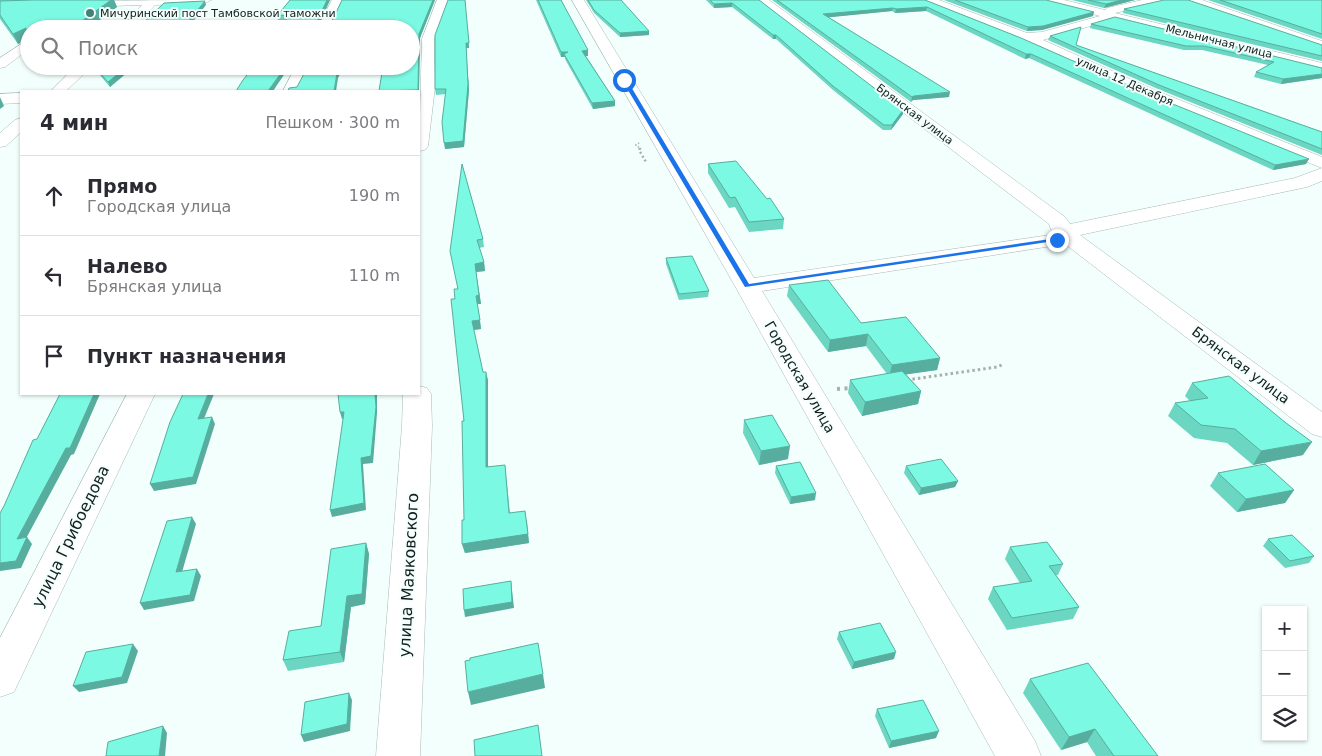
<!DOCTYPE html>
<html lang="ru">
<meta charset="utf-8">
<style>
body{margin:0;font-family:"DejaVu Sans",sans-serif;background:#f2f2f3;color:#2b2b33}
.controls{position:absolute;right:15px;bottom:15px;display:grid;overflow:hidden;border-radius:0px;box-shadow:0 1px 4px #0004}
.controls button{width:45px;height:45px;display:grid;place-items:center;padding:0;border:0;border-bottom:1px solid #e1e1e2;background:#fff;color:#2b2b33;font:25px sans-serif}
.stop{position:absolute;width:15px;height:15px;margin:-11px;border:4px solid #1a73e8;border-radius:50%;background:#fff}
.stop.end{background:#1a73e8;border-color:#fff;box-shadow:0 1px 5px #0008}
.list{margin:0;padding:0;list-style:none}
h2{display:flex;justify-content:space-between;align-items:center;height:65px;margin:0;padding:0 20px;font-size:21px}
h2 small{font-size:16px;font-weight:400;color:#7c7c81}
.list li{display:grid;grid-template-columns:32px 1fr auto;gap:15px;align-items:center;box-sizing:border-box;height:80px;padding:0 20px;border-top:1px solid #e1e1e2}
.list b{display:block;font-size:19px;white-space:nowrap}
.list p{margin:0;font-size:16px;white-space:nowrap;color:#7c7c81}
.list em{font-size:16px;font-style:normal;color:#7c7c81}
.icon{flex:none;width:28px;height:28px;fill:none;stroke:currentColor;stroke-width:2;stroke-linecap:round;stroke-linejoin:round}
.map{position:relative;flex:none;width:1322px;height:756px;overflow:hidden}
.search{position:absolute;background:#fff;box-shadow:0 1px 4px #0004;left:20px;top:20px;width:400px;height:55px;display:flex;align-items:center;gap:12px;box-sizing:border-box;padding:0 18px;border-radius:28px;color:#7c7c81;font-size:19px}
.panel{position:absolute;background:#fff;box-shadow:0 1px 4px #0004;left:20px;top:90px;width:400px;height:305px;border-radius:0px}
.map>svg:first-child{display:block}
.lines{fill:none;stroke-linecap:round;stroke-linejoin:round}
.minor-casing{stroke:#a7bbb6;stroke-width:1}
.path-far3{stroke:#a6b1ae;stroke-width:2;stroke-dasharray:1 2;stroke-linecap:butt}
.path-far2{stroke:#a6b1ae;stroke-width:2.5;stroke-dasharray:2 2.5;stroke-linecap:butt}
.path-far1{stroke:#a6b1ae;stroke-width:3;stroke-dasharray:2.5 3;stroke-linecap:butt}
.path{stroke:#a6b1ae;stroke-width:4;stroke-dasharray:3 4.5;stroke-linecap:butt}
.minor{fill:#fff;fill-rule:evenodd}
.wall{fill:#6bd6c2}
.shaded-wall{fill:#57ae9e}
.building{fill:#7cf9e2;stroke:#57ae9e}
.route{fill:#1a73e8}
.poi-dot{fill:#3f8377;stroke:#f2fffc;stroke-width:2}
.labels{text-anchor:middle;stroke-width:4;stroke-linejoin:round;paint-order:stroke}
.far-poi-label{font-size:11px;fill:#161d1c;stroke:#f2fffc;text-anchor:start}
.far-street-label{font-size:11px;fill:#161d1c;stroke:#f2fffc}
.street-label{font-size:14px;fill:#161d1c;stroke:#f2fffc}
.near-street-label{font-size:16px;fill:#161d1c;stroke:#f2fffc}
</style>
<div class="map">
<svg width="1322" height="756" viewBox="0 0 1322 756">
<rect width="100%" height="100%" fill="#f2fffc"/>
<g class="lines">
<defs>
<g id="minor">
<path d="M 211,0 L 205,3 L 155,5 L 133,29 L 120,29 L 142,5 L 79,7 L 73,4 C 81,0 192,0 211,0 Z"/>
<path d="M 332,0 L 344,0 L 329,29 L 317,29 Z"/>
<path d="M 437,0 L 449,0 L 434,39 L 435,87 L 428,146 L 425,150 L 419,151 L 422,39 Z"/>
<path d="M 572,0 L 584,0 L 754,278 L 1050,235 L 1052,232 L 1049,224 L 756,0 L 769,0 L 1065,217 L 1070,224 L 1295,178 L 1322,168 L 1147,97 L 1021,40 L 925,2 L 923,0 L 939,0 L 1027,33 L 1042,32 L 1100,16 L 1046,2 L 1044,0 L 1064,0 L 1105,10 L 1107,8 L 1142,0 L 1164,0 L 1162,2 L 1115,13 L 1322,63 L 1322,71 L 1114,19 L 1043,40 L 1157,91 L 1322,157 L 1322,181 L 1307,187 L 1080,235 L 1322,412 L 1322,437 L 1312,434 L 1065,244 L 762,291 L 1035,741 L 1041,756 L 995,756 L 735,286 Z"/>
<path d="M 1185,0 L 1202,0 L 1322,41 L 1322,49 L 1187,2 Z"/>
<path d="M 29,39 L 29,49 L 5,67 L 0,68 L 0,58 Z"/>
<path d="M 76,66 L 92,66 L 66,91 L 51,91 Z"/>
<path d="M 296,66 L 310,66 L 297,91 L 283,91 Z"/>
<path d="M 21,93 L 21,103 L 0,104 L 0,94 Z"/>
<path d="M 21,118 L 21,132 L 6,146 L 0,147 L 0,133 L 15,120 Z"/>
<path d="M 419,386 L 427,388 L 431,394 L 432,426 L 420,756 L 376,756 L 402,426 L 403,394 L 419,394 Z"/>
<path d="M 127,394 L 155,394 L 14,692 L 0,697 L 0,638 Z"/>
</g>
</defs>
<use href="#minor" class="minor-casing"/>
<path class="path-far3" d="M 639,143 L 636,145 L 641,149 L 640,150"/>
<path class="path-far2" d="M 640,148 L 639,150 L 646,162"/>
<path class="path-far1" d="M 907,380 L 997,367 L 1004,364"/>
<path class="path" d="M 837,389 L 851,388"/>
<use href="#minor" class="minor"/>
</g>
<g class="wall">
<path d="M 0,0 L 114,0 L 117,7 L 88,29 L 29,29 L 29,61 L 25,55 L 20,44 L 23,41 L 18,44 L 0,19 Z"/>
<path d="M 290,0 L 330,0 L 318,26 L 330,25 L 342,0 L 435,0 L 420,38 L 419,91 L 379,91 L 383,66 L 411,66 L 411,29 L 280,29 L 286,20 L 278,20 L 277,16 Z"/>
<path d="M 465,0 L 469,48 L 466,48 L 469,90 L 464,147 L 445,149 L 446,94 L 436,95 L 435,89 Z"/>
<path d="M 536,0 L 561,0 L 588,56 L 586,56 L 615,101 L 615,106 L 593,109 L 565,59 L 565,57 L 561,57 Z"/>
<path d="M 586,0 L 621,0 L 649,35 L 620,37 L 594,13 Z"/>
<path d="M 706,0 L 759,0 L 903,114 L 891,130 L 883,130 L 833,90 L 776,39 L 773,39 L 732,7 L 714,8 Z"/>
<path d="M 772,0 L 925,0 L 1148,94 L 1306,164 L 1273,170 L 1029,58 L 1025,59 L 926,11 L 895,13 L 892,11 L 828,17 L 949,97 L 913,100 L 911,102 Z"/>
<path d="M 944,0 L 1046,0 L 1093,16 L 1042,30 L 1027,31 Z"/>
<path d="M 1072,0 L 1135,0 L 1104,8 Z"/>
<path d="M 1208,0 L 1322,0 L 1322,39 Z"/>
<path d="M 1124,9 L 1322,45 L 1322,61 L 1123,13 Z"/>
<path d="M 1091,24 L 1322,68 L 1322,78 L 1281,84 L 1254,77 L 1256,72 L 1268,65 L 1202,50 L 1184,50 L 1090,28 Z"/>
<path d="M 1050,36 L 1322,132 L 1322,155 L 1158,89 L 1048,40 Z"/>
<path d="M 135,66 L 110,87 L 99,74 L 97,70 Z"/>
<path d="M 462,164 L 483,239 L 484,247 L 479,248 L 484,262 L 485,271 L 476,272 L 481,304 L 477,304 L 481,329 L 473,330 L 483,372 L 488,380 L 488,467 L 506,474 L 510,513 L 527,520 L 529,543 L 465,553 L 462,544 L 464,520 L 464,421 L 455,299 L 458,289 Z"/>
<path d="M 708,164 L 767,199 L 784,219 L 783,229 L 749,232 L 735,207 L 729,208 L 708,173 Z"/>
<path d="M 666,258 L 709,291 L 708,297 L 679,300 L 666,264 Z"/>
<path d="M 789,285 L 861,323 L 940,358 L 937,370 L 906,374 L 921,391 L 918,404 L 862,416 L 848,393 L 850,380 L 887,374 L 866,346 L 828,352 L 787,296 Z"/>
<path d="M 1192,383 L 1303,455 L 1253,465 L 1227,443 L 1194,438 L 1168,416 L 1175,403 L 1190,401 L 1185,396 Z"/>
<path d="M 744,420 L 788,459 L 759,465 L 743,433 Z"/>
<path d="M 776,466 L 815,500 L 790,504 L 775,473 Z"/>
<path d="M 906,466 L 958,481 L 955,487 L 919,495 L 904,473 Z"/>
<path d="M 1218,473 L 1294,490 L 1285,503 L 1237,512 L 1210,486 Z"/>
<path d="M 1268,539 L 1314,556 L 1309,563 L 1285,568 L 1263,546 Z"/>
<path d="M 366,543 L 369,554 L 365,604 L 351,607 L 344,662 L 288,671 L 283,660 L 321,626 Z"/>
<path d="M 1010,547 L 1063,564 L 1058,575 L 1056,575 L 1079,607 L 1073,619 L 1007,630 L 988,599 L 993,587 L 1020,583 L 1005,559 Z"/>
<path d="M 839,632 L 894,659 L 852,669 L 837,639 Z"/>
<path d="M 1030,679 L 1158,756 L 1096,756 L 1087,742 L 1061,750 L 1023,693 Z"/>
<path d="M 877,709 L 936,738 L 889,748 L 875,716 Z"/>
</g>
<g class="shaded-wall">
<path d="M 111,0 L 114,0 L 117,7 L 88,29 L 85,29 L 82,21 Z"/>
<path d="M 327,0 L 330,0 L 317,29 L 315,26 Z"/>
<path d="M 433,0 L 435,0 L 420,38 L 419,91 L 418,91 L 419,34 Z"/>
<path d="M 465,0 L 469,48 L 466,48 L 469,90 L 464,147 L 445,149 L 444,143 L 466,43 Z"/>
<path d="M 1122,0 L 1135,0 L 1104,8 L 1106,4 Z"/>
<path d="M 205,1 L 206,5 L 187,29 L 182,29 Z"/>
<path d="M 732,3 L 732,7 L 714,8 L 714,4 Z"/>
<path d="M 927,7 L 926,11 L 895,13 L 896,9 Z"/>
<path d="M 893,8 L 892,11 L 823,18 L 823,14 Z"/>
<path d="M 1094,12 L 1093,16 L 1042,30 L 1027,31 L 1028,27 Z"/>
<path d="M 78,21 L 81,29 L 67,29 Z"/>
<path d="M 26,28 L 29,39 L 18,44 L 13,34 Z"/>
<path d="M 649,31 L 649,35 L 620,37 L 620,33 Z"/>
<rect x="773" y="35" width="3" height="4"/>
<path d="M 588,50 L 588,56 L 582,56 L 582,51 Z"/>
<path d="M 561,52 L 568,52 L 564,54 L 565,57 L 561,57 Z"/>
<path d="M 1026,54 L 1031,54 L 1029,58 L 1025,59 Z"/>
<path d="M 128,66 L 135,66 L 110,87 L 108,82 Z"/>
<path d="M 286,66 L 290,66 L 273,91 L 268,91 Z"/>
<path d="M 340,66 L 344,66 L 338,78 L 336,91 L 334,91 L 337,73 Z"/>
<path d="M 1322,74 L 1322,78 L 1281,84 L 1283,79 Z"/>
<path d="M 950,92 L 949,97 L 913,100 L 911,102 L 912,97 L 914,96 Z"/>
<path d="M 0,97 L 4,106 L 0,109 Z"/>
<path d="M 615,101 L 615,106 L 593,109 L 592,103 Z"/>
<path d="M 903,110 L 903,114 L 891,130 L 892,125 Z"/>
<path d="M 1309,159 L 1306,164 L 1273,170 L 1275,165 Z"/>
<path d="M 484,262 L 485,271 L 476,272 L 481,304 L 477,304 L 476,296 L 475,264 Z"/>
<path d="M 480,320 L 481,329 L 473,330 L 472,321 Z"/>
<path d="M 868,334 L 866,346 L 828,352 L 830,340 Z"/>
<path d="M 940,358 L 937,370 L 889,377 L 892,365 Z"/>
<path d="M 486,372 L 488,380 L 488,476 L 486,467 Z"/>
<path d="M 921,391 L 918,404 L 862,416 L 865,402 Z"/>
<path d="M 94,394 L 100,394 L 74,454 L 71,455 L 22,546 L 17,539 Z"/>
<path d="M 208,394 L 214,394 L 201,426 L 198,419 Z"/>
<path d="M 375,394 L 377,394 L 377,413 L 373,463 L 363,464 L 366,510 L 332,517 L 330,510 L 361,458 Z"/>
<path d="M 340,412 L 344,412 L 346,418 L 342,419 Z"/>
<path d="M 212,417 L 215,424 L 196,484 L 154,491 L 150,484 Z"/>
<path d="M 1312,442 L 1303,455 L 1253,465 L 1261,451 Z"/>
<path d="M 790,446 L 788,459 L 759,465 L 761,451 Z"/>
<path d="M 958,481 L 955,487 L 919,495 L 921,488 Z"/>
<path d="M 1294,490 L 1285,503 L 1237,512 L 1246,499 Z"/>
<path d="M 816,493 L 815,500 L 790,504 L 791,497 Z"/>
<path d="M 525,511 L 529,543 L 465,553 L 462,544 Z"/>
<path d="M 192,517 L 196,524 L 180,579 L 176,572 Z"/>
<path d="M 27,537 L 32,544 L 21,568 L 0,571 L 0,563 Z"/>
<path d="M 366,543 L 369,554 L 365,604 L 351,607 L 344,662 L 340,652 L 347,596 Z"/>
<path d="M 197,569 L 201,576 L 194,601 L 144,610 L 140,603 Z"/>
<path d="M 511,581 L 514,608 L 465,617 L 464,610 Z"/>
<path d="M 133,644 L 138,651 L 127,683 L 79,692 L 73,686 Z"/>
<path d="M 896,652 L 894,659 L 852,669 L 854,662 Z"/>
<path d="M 543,674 L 545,688 L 471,705 L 468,692 Z"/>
<path d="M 349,693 L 352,700 L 350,731 L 304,742 L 301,735 Z"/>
<path d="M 163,726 L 167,733 L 165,756 L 159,756 Z"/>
<path d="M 1095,729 L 1087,742 L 1061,750 L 1069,737 Z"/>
<path d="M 939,731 L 936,738 L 889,748 L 891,741 Z"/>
</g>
<g class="building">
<path d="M 32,0 L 111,0 L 82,21 L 78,21 L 67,29 L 29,29 L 29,57 L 20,44 L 26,39 L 26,28 L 13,34 L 0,15 L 0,1 Z"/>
<path d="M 290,0 L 327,0 L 315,26 L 330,25 L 342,0 L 433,0 L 419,34 L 418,90 L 379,91 L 383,66 L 411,66 L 411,29 L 280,29 L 289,15 L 277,16 Z"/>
<path d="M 448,0 L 465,0 L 469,43 L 466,43 L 468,84 L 463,141 L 444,143 L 442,122 L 446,89 L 435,89 L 435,35 Z"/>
<path d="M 538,0 L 561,0 L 588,50 L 582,51 L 615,101 L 592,103 L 564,54 L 568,52 L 561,52 Z"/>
<path d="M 588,0 L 621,0 L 649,31 L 620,33 L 594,10 Z"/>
<path d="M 710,0 L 759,0 L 903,110 L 892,125 L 884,125 L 833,86 L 776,35 L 773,35 L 732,3 L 714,4 Z"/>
<path d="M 777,0 L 925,0 L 1021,38 L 1148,94 L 1309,159 L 1275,165 L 1031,54 L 1026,54 L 927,7 L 896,9 L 893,8 L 823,14 L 950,92 L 914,96 L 912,97 Z"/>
<path d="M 955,0 L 1046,0 L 1094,12 L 1043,26 L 1028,27 Z"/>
<path d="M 1088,0 L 1122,0 L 1106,4 Z"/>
<path d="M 1164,0 L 1188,0 L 1322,45 L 1322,56 L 1124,9 Z"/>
<path d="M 1220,0 L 1322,0 L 1322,34 Z"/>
<path d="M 205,1 L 182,29 L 137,29 L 164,3 Z"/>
<path d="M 1115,17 L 1322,68 L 1322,74 L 1283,79 L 1256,72 L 1274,62 L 1204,46 L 1186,46 L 1091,24 Z"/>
<path d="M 1081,27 L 1076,45 L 1322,132 L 1322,149 L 1159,85 L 1050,36 Z"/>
<path d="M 102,66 L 128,66 L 108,82 L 97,70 Z"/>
<path d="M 254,66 L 286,66 L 268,91 L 236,91 L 243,80 Z"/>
<path d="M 308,66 L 340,66 L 337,73 L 334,91 L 288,91 L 289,88 L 297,87 Z"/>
<path d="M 736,161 L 767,199 L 770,198 L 784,219 L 749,222 L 735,197 L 730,198 L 708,164 Z"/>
<path d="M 462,164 L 483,239 L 477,240 L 484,262 L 475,264 L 479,295 L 476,296 L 480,320 L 472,321 L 483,372 L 486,372 L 486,467 L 505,465 L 509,513 L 525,511 L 528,534 L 462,544 L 462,520 L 464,520 L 462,421 L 464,421 L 451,299 L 455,299 L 454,289 L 458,289 L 450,251 Z"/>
<path d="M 692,256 L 709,291 L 679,294 L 666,258 Z"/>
<path d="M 828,280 L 861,323 L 906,317 L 940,358 L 892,365 L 868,334 L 830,340 L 789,285 Z"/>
<path d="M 902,371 L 921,391 L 865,402 L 850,380 Z"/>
<path d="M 1229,376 L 1286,423 L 1312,442 L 1261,451 L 1235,429 L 1201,425 L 1175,403 L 1208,398 L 1192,383 Z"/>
<path d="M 60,394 L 94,394 L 70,448 L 66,448 L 17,539 L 27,537 L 16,561 L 0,563 L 0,513 L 4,506 L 33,440 L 37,439 Z"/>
<path d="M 183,394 L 208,394 L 198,419 L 212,417 L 193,477 L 150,484 L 170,422 Z"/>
<path d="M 338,394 L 375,394 L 376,407 L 371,456 L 361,458 L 364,503 L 330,510 L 344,412 L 340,412 Z"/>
<path d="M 772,415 L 790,446 L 761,451 L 744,420 Z"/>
<path d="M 941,459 L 958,481 L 921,488 L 906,466 Z"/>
<path d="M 800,462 L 816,493 L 791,497 L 776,466 Z"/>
<path d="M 1265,464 L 1294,490 L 1246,499 L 1218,473 Z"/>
<path d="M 192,517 L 176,572 L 197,569 L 190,595 L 140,603 L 167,521 Z"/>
<path d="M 1292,535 L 1314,556 L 1290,561 L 1268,539 Z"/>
<path d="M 1047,542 L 1063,564 L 1049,566 L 1079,607 L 1012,618 L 993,587 L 1032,581 L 1010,547 Z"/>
<path d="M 366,543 L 362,594 L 347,596 L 340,652 L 283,660 L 289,631 L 321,626 L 331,549 Z"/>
<path d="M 511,581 L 512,602 L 464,610 L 463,589 Z"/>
<path d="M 880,623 L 896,652 L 854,662 L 839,632 Z"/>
<path d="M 538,643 L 543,674 L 468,692 L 465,661 L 470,660 L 470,658 Z"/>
<path d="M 133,644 L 122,677 L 73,686 L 86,652 Z"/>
<path d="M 1088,663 L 1158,756 L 1114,756 L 1095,729 L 1069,737 L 1030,679 Z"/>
<path d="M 349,693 L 347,724 L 301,735 L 305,702 Z"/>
<path d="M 923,700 L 939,731 L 891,741 L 877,709 Z"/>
<path d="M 538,725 L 542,756 L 475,756 L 474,740 Z"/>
<path d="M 163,726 L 159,756 L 106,756 L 108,742 Z"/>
</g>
<path class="route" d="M 622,80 L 627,80 L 749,284 L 1057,238 L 1061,240 L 745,287 Z"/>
<circle class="poi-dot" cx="90" cy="13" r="5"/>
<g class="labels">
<g class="far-poi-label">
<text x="100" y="17">Мичуринский пост Тамбовской таможни</text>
</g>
<g class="far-street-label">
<text transform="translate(1219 41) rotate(14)" y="4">Мельничная улица</text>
<text transform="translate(1125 81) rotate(24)" y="4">улица 12 Декабря</text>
<text transform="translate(915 114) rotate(37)" y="4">Брянская улица</text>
</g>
<g class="street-label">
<text transform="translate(1241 365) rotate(37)" y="5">Брянская улица</text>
<text transform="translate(800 377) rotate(60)" y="5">Городская улица</text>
</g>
<g class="near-street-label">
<text transform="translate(70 536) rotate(-64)" y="6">улица Грибоедова</text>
<text transform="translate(408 575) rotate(-87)" y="6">улица Маяковского</text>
</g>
</g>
</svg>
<div class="controls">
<button>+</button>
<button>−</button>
<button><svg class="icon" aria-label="layers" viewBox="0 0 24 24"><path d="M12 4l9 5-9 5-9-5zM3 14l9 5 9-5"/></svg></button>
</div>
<div class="stop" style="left:624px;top:80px"></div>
<div class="stop end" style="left:1057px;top:240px"></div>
<div class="search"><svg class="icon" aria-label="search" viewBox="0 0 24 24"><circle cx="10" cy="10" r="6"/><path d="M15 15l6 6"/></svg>Поиск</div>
<section class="panel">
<h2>4 мин<small>Пешком · 300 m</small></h2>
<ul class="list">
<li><svg class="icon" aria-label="ahead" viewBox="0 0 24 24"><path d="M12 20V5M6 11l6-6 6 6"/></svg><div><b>Прямо</b><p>Городская улица</p></div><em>190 m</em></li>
<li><svg class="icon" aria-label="left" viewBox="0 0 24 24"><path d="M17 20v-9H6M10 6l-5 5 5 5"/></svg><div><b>Налево</b><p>Брянская улица</p></div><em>110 m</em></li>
<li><svg class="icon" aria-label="arrive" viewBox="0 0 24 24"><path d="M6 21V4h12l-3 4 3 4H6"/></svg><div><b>Пункт назначения</b></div></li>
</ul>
</section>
</div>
